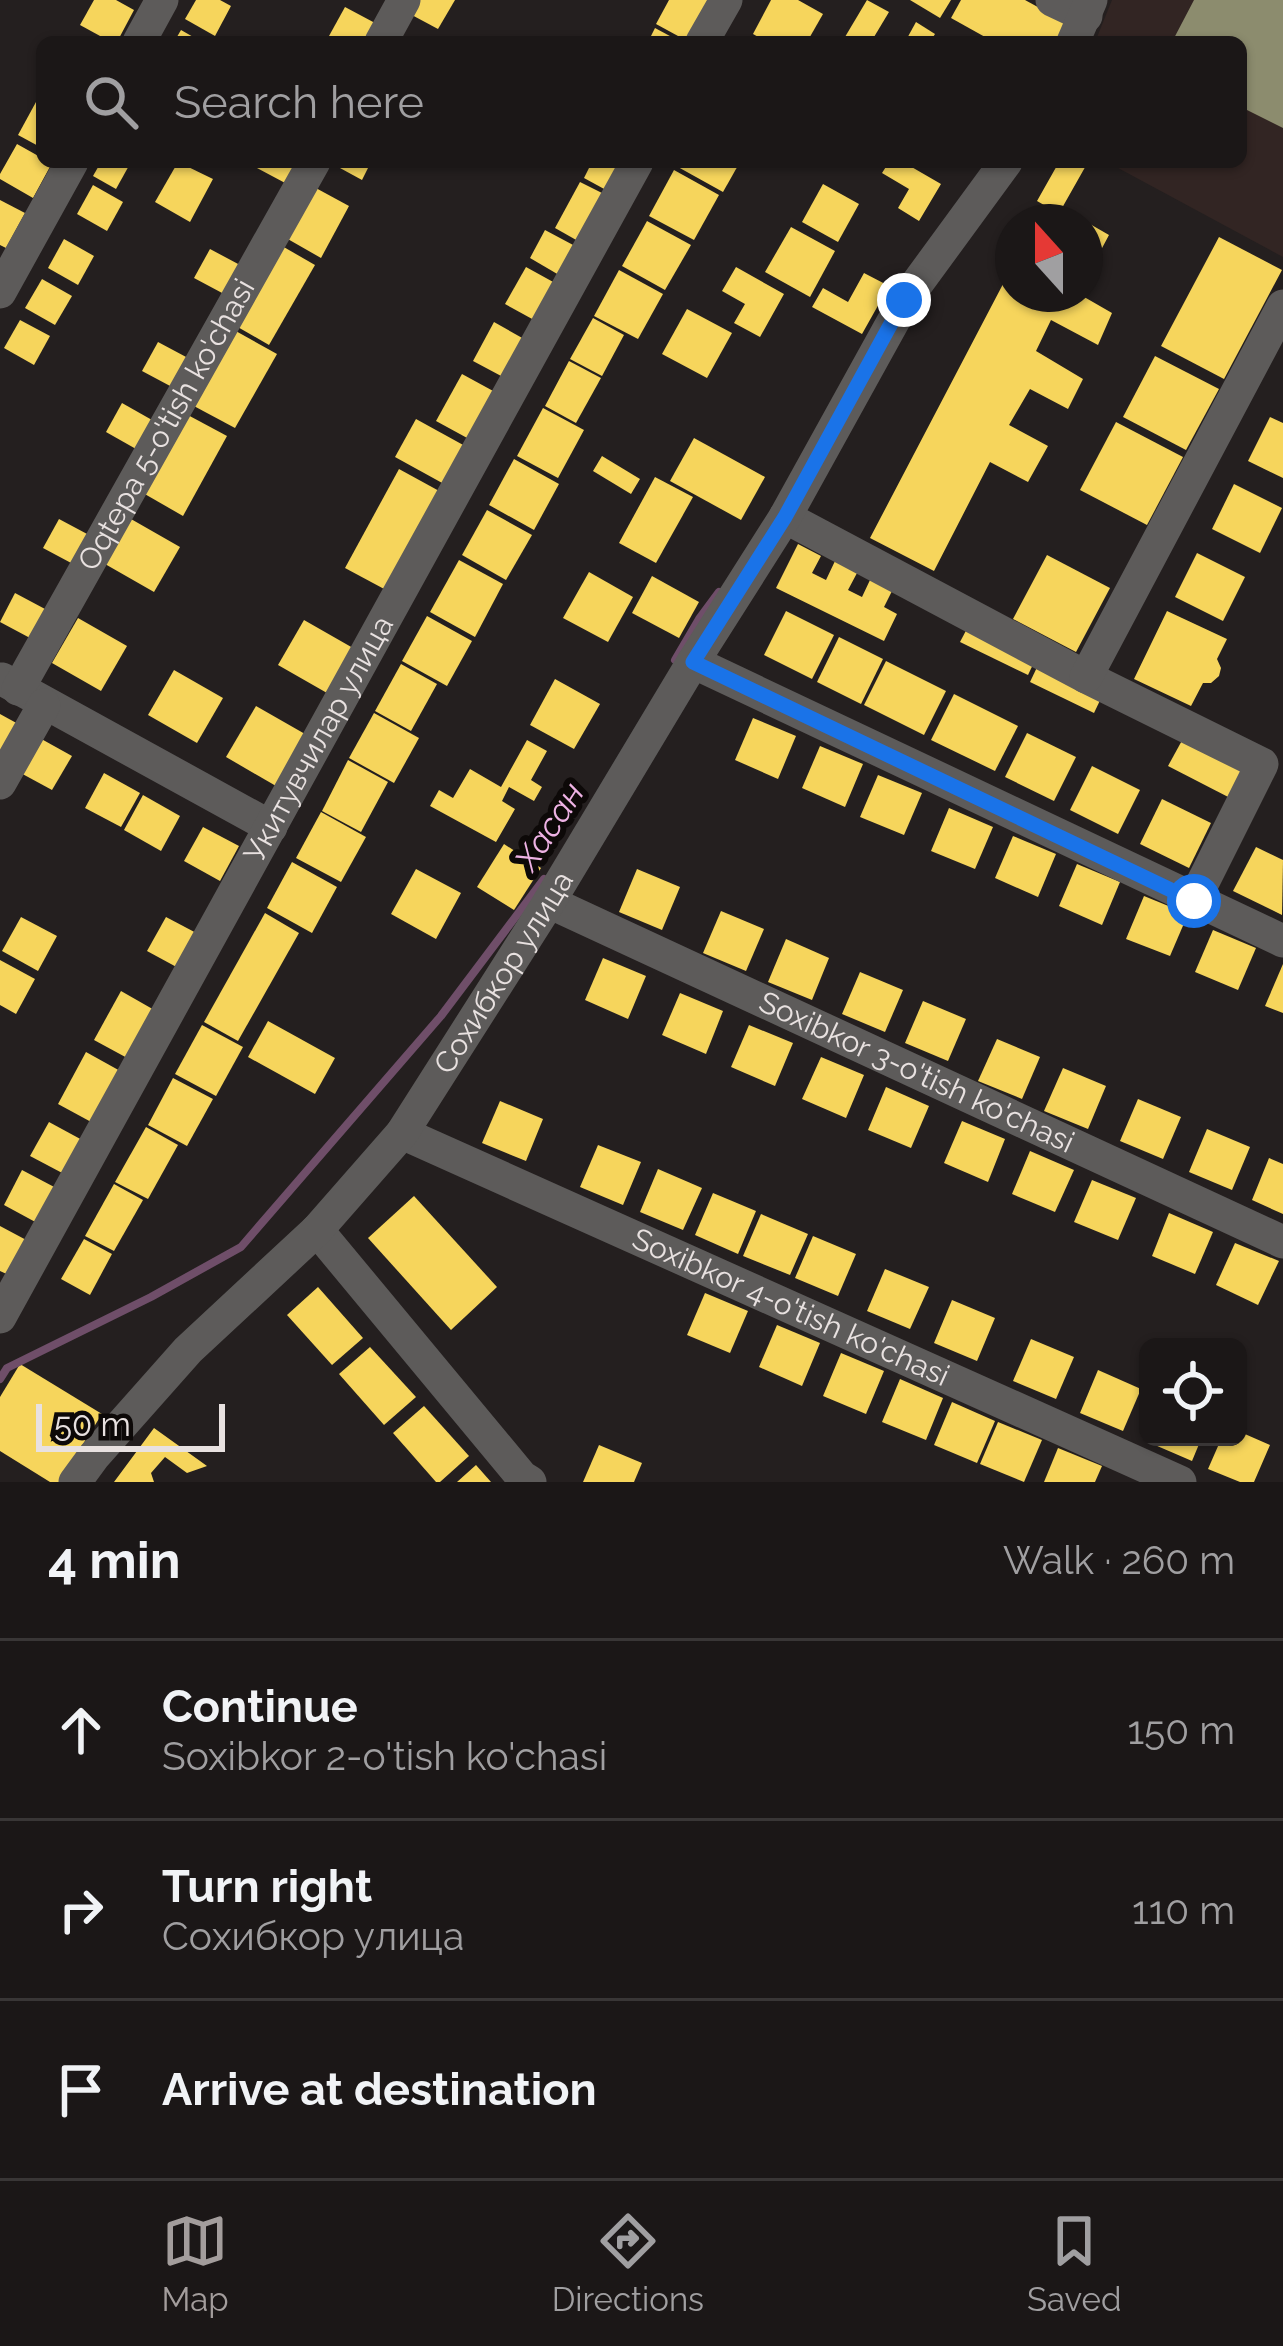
<!DOCTYPE html>
<meta charset="utf-8">
<style>
body{margin:0;font-family:Raleway,sans-serif;background:#242020;color:#f1f3f6}
.controls{position:absolute;right:36px;bottom:36px;display:grid;overflow:hidden;border-radius:18px;box-shadow:0 3px 9px #0004}
.controls button{width:108px;height:108px;display:grid;place-items:center;padding:0;border:0;border-bottom:3px solid #393636;background:#1b1717;color:#f1f3f6;font:60px sans-serif}
.compass{position:absolute;left:995px;top:204px;width:108px;height:108px;border-radius:50%;background:#1b1717;box-shadow:0 3px 9px #0004;rotate:339deg}
.scale{position:absolute;left:36px;bottom:30px;width:189px;box-sizing:border-box;padding-left:12px;border:6px solid #e8e1e0;border-top:0;font-size:33px;line-height:42px;white-space:nowrap;color:#e8e1e0;-webkit-text-stroke:9px #0d0908;paint-order:stroke}
.stop{position:absolute;width:36px;height:36px;margin:-27px;border:9px solid #1a73e8;border-radius:50%;background:#fff}
.stop.end{background:#1a73e8;border-color:#fff;box-shadow:0 3px 12px #0008}
.list{margin:0;padding:0;list-style:none}
h2{display:flex;justify-content:space-between;align-items:center;height:156px;margin:0;padding:0 48px;font-size:51px}
h2 small{font-size:39px;font-weight:400;color:#a09fa1}
.list li{display:grid;grid-template-columns:78px 1fr auto;gap:36px;align-items:center;box-sizing:border-box;height:180px;padding:0 48px;border-top:3px solid #393636}
.list b{display:block;font-size:45px;white-space:nowrap}
.list p{margin:0;font-size:39px;white-space:nowrap;color:#a09fa1}
.list em{font-size:39px;font-style:normal;color:#a09fa1}
.icon{flex:none;width:66px;height:66px;fill:none;stroke:currentColor;stroke-width:2;stroke-linecap:round;stroke-linejoin:round}
.map{position:relative;flex:none;width:1283px;height:1482px;overflow:hidden}
.search{position:absolute;background:#1b1717;box-shadow:0 3px 9px #0004;left:36px;right:36px;top:36px;height:132px;display:flex;align-items:center;gap:30px;box-sizing:border-box;padding:0 42px;border-radius:18px;color:#a09fa1;font-size:45px}
.sheet{height:696px;background:#1b1717}
nav{display:flex;justify-content:space-around;align-items:center;box-sizing:border-box;height:168px;border-top:3px solid #393636;background:#1b1717;font-size:33px;color:#a09fa1}
nav a{display:grid;justify-items:center;gap:6px}
nav .on{color:#a39d9c}
.map>svg:first-child{display:block}
.built{fill:#322523}
.homes{fill:#f6d55c}
.industry{fill:#8c8c6e}
.lines{fill:none;stroke-linecap:round;stroke-linejoin:round}
.stream{stroke:#6f4e69;stroke-width:8}
.minor{stroke:#5d5b5a;stroke-width:33}
.route{stroke:#1a73e8;stroke-width:15}
.labels{text-anchor:middle;stroke-width:12;stroke-linejoin:round;paint-order:stroke}
.street-label{font-size:30px;fill:#e8e1e0;stroke:#0d0908}
.water-label{font-size:33px;font-style:italic;fill:#eeb2e4;stroke:#0d0908}
</style>
<div class="map">
<svg width="1283" height="1482" viewBox="0 0 1283 1482">
<rect width="100%" height="100%" fill="#241f1f"/>
<path class="built" d="M 1112,0 L 1283,0 L 1283,257 L 1107,162 L 1241,162 L 1241,42 L 1095,42 Z"/>
<g class="homes">
<path d="M 94,0 L 116,0 L 134,10 L 117,42 L 111,42 L 80,25 Z"/>
<path d="M 196,0 L 220,0 L 231,6 L 215,36 L 185,19 Z"/>
<path d="M 418,0 L 455,0 L 438,29 L 410,14 Z"/>
<path d="M 669,0 L 712,0 L 689,42 L 656,24 Z"/>
<path d="M 771,0 L 798,0 L 823,14 L 807,42 L 767,42 L 753,34 Z"/>
<path d="M 867,0 L 889,12 L 871,42 L 842,42 Z"/>
<path d="M 910,0 L 951,0 L 940,18 Z"/>
<path d="M 961,0 L 1025,0 L 1067,23 L 1057,42 L 994,42 L 951,18 Z"/>
<path d="M 345,7 L 375,23 L 365,42 L 340,42 L 329,36 Z"/>
<path d="M 916,22 L 935,34 L 930,42 L 905,42 Z"/>
<path d="M 655,28 L 681,42 L 648,42 Z"/>
<path d="M 181,30 L 202,42 L 174,42 Z"/>
<path d="M 42,91 L 42,148 L 18,135 Z"/>
<path d="M 17,144 L 42,158 L 42,162 L 52,163 L 33,198 L 0,179 L 0,174 Z"/>
<path d="M 101,162 L 131,162 L 116,189 L 93,176 Z"/>
<path d="M 178,162 L 213,179 L 190,222 L 155,202 Z"/>
<path d="M 260,162 L 299,162 L 287,184 L 257,168 Z"/>
<path d="M 329,162 L 371,162 L 362,180 Z"/>
<path d="M 592,162 L 621,162 L 606,190 L 584,178 Z"/>
<path d="M 681,162 L 740,162 L 723,192 L 678,167 Z"/>
<path d="M 889,162 L 903,162 L 941,184 L 919,221 L 898,208 L 909,189 L 882,173 Z"/>
<path d="M 1059,162 L 1088,162 L 1062,208 L 1109,235 L 1085,280 L 1085,222 L 1035,222 L 1044,205 L 1037,201 Z"/>
<path d="M 674,170 L 719,195 L 694,240 L 649,216 Z"/>
<path d="M 580,182 L 604,194 L 578,241 L 555,228 Z"/>
<path d="M 823,184 L 859,204 L 838,242 L 802,222 Z"/>
<path d="M 93,185 L 123,202 L 107,231 L 77,214 Z"/>
<path d="M 314,187 L 349,206 L 321,258 L 286,238 Z"/>
<path d="M 0,200 L 25,213 L 6,248 L 0,245 Z"/>
<path d="M 647,221 L 691,245 L 665,290 L 622,266 Z"/>
<path d="M 791,227 L 835,251 L 810,297 L 765,272 Z"/>
<path d="M 545,230 L 575,246 L 559,275 L 530,258 Z"/>
<path d="M 1219,237 L 1282,270 L 1224,379 L 1161,346 Z"/>
<path d="M 64,239 L 94,256 L 78,285 L 48,268 Z"/>
<path d="M 282,246 L 315,265 L 269,345 L 236,326 Z"/>
<path d="M 210,249 L 240,265 L 224,294 L 194,278 Z"/>
<path d="M 1013,265 L 1013,294 L 1079,294 L 1112,313 L 1098,345 L 1051,320 L 1036,351 L 1083,379 L 1068,409 L 1030,389 L 1009,425 L 1048,446 L 1028,482 L 990,462 L 934,571 L 870,538 Z"/>
<path d="M 526,267 L 555,283 L 534,320 L 505,304 Z"/>
<path d="M 736,267 L 784,294 L 760,337 L 734,323 L 745,304 L 722,291 Z"/>
<path d="M 619,270 L 663,294 L 638,339 L 594,316 Z"/>
<path d="M 864,273 L 889,286 L 862,334 L 812,307 L 823,288 L 848,302 Z"/>
<path d="M 42,279 L 72,296 L 55,325 L 25,308 Z"/>
<path d="M 687,309 L 732,333 L 707,378 L 662,354 Z"/>
<path d="M 593,318 L 624,335 L 602,376 L 570,359 Z"/>
<path d="M 20,320 L 50,336 L 34,365 L 4,348 Z"/>
<path d="M 494,322 L 524,339 L 503,377 L 473,361 Z"/>
<path d="M 234,330 L 277,354 L 235,428 L 192,405 Z"/>
<path d="M 158,342 L 188,358 L 172,387 L 142,371 Z"/>
<path d="M 1155,356 L 1219,389 L 1186,450 L 1123,417 Z"/>
<path d="M 569,361 L 601,378 L 576,423 L 545,406 Z"/>
<path d="M 462,374 L 495,392 L 469,439 L 436,421 Z"/>
<path d="M 122,403 L 152,420 L 136,449 L 106,432 Z"/>
<path d="M 543,408 L 584,430 L 558,478 L 517,456 Z"/>
<path d="M 186,414 L 227,436 L 183,516 L 143,493 Z"/>
<path d="M 1270,417 L 1283,423 L 1283,478 L 1248,461 Z"/>
<path d="M 416,419 L 465,446 L 444,484 L 395,457 Z"/>
<path d="M 1116,422 L 1183,457 L 1147,525 L 1080,490 Z"/>
<path d="M 694,438 L 765,477 L 741,520 L 670,481 Z"/>
<path d="M 602,456 L 640,479 L 631,494 L 593,471 Z"/>
<path d="M 514,459 L 559,484 L 534,530 L 489,505 Z"/>
<path d="M 399,469 L 441,492 L 386,590 L 345,568 Z"/>
<path d="M 655,477 L 693,497 L 656,563 L 619,543 Z"/>
<path d="M 1234,484 L 1282,508 L 1260,553 L 1212,529 Z"/>
<path d="M 487,510 L 532,535 L 506,580 L 462,555 Z"/>
<path d="M 59,519 L 89,535 L 73,564 L 43,548 Z"/>
<path d="M 131,519 L 180,547 L 154,592 L 105,564 Z"/>
<path d="M 798,544 L 821,556 L 812,573 L 826,580 L 835,561 L 857,573 L 848,590 L 862,597 L 870,580 L 892,591 L 884,607 L 897,614 L 884,641 L 776,588 Z"/>
<path d="M 1197,553 L 1245,577 L 1223,621 L 1175,597 Z"/>
<path d="M 1047,555 L 1110,588 L 1076,652 L 1013,619 Z"/>
<path d="M 459,560 L 503,584 L 475,637 L 430,612 Z"/>
<path d="M 589,572 L 633,597 L 608,642 L 563,618 Z"/>
<path d="M 652,576 L 699,602 L 679,638 L 632,613 Z"/>
<path d="M 15,593 L 45,609 L 30,638 L 0,622 Z"/>
<path d="M 786,611 L 834,635 L 812,679 L 764,655 Z"/>
<path d="M 1167,611 L 1227,639 L 1217,659 L 1221,668 L 1219,676 L 1211,683 L 1203,683 L 1191,706 L 1134,679 Z"/>
<path d="M 427,616 L 472,641 L 447,686 L 402,661 Z"/>
<path d="M 78,618 L 127,646 L 101,691 L 52,663 Z"/>
<path d="M 304,620 L 353,648 L 327,693 L 278,665 Z"/>
<path d="M 970,623 L 1037,656 L 1028,675 L 960,642 Z"/>
<path d="M 839,637 L 883,659 L 861,704 L 817,682 Z"/>
<path d="M 886,661 L 946,691 L 924,735 L 864,705 Z"/>
<path d="M 1040,661 L 1104,692 L 1094,713 L 1030,682 Z"/>
<path d="M 401,664 L 437,684 L 411,731 L 375,711 Z"/>
<path d="M 174,670 L 223,698 L 197,743 L 148,715 Z"/>
<path d="M 555,679 L 600,704 L 574,749 L 530,725 Z"/>
<path d="M 954,694 L 1018,726 L 995,771 L 931,740 Z"/>
<path d="M 256,706 L 305,734 L 276,786 L 226,757 Z"/>
<path d="M 374,713 L 419,738 L 394,783 L 349,758 Z"/>
<path d="M 0,714 L 20,725 L 0,761 Z"/>
<path d="M 753,718 L 796,736 L 778,779 L 735,760 Z"/>
<path d="M 1027,733 L 1076,757 L 1054,801 L 1005,777 Z"/>
<path d="M 1185,735 L 1250,769 L 1234,800 L 1168,766 Z"/>
<path d="M 36,736 L 72,756 L 52,790 L 17,771 Z"/>
<path d="M 527,740 L 547,751 L 531,780 L 542,787 L 534,801 L 509,787 L 502,801 L 515,809 L 496,842 L 430,806 L 439,790 L 453,798 L 470,769 L 501,787 Z"/>
<path d="M 820,746 L 863,764 L 845,807 L 802,788 Z"/>
<path d="M 348,760 L 388,782 L 361,832 L 322,811 Z"/>
<path d="M 1092,766 L 1140,790 L 1118,834 L 1070,810 Z"/>
<path d="M 104,773 L 140,793 L 121,827 L 85,808 Z"/>
<path d="M 878,775 L 922,793 L 904,835 L 860,817 Z"/>
<path d="M 143,795 L 180,816 L 161,851 L 124,830 Z"/>
<path d="M 1162,799 L 1211,823 L 1189,868 L 1140,844 Z"/>
<path d="M 949,808 L 993,827 L 975,869 L 931,851 Z"/>
<path d="M 321,812 L 366,837 L 341,882 L 296,858 Z"/>
<path d="M 203,827 L 239,846 L 220,881 L 184,861 Z"/>
<path d="M 1013,836 L 1056,854 L 1038,897 L 995,878 Z"/>
<path d="M 504,844 L 541,868 L 514,910 L 477,887 Z"/>
<path d="M 1256,847 L 1283,860 L 1282,915 L 1233,891 Z"/>
<path d="M 292,862 L 337,887 L 312,933 L 267,908 Z"/>
<path d="M 1077,864 L 1120,882 L 1102,925 L 1059,906 Z"/>
<path d="M 416,869 L 461,893 L 436,939 L 391,914 Z"/>
<path d="M 637,869 L 680,887 L 662,930 L 619,912 Z"/>
<path d="M 1144,896 L 1188,914 L 1170,956 L 1126,939 Z"/>
<path d="M 721,911 L 764,929 L 746,971 L 703,953 Z"/>
<path d="M 265,913 L 299,933 L 238,1041 L 204,1022 Z"/>
<path d="M 21,917 L 57,936 L 38,971 L 2,951 Z"/>
<path d="M 166,917 L 202,936 L 182,970 L 147,951 Z"/>
<path d="M 1213,930 L 1256,948 L 1238,990 L 1195,972 Z"/>
<path d="M 786,939 L 829,958 L 812,1000 L 768,982 Z"/>
<path d="M 603,958 L 646,976 L 628,1019 L 585,1000 Z"/>
<path d="M 0,960 L 35,979 L 16,1014 L 0,1005 Z"/>
<path d="M 1283,964 L 1283,1013 L 1265,1006 Z"/>
<path d="M 860,972 L 903,990 L 885,1032 L 842,1014 Z"/>
<path d="M 121,991 L 156,1011 L 129,1059 L 94,1040 Z"/>
<path d="M 680,993 L 723,1011 L 706,1054 L 662,1035 Z"/>
<path d="M 923,1001 L 966,1019 L 948,1061 L 905,1043 Z"/>
<path d="M 268,1021 L 335,1058 L 315,1094 L 248,1057 Z"/>
<path d="M 202,1025 L 243,1047 L 216,1096 L 175,1074 Z"/>
<path d="M 749,1025 L 793,1043 L 775,1086 L 731,1067 Z"/>
<path d="M 997,1039 L 1040,1057 L 1022,1099 L 978,1081 Z"/>
<path d="M 86,1052 L 122,1072 L 93,1123 L 58,1104 Z"/>
<path d="M 821,1057 L 864,1075 L 846,1118 L 802,1099 Z"/>
<path d="M 1063,1068 L 1106,1086 L 1088,1129 L 1044,1111 Z"/>
<path d="M 173,1078 L 213,1099 L 187,1146 L 148,1125 Z"/>
<path d="M 886,1087 L 929,1106 L 911,1148 L 868,1130 Z"/>
<path d="M 1138,1099 L 1181,1117 L 1163,1159 L 1120,1141 Z"/>
<path d="M 500,1101 L 543,1119 L 526,1161 L 482,1143 Z"/>
<path d="M 962,1121 L 1005,1139 L 988,1182 L 944,1163 Z"/>
<path d="M 49,1122 L 84,1141 L 66,1175 L 30,1156 Z"/>
<path d="M 146,1127 L 178,1145 L 148,1199 L 115,1182 Z"/>
<path d="M 1207,1129 L 1250,1147 L 1232,1190 L 1189,1172 Z"/>
<path d="M 598,1145 L 641,1162 L 623,1205 L 580,1187 Z"/>
<path d="M 1030,1151 L 1074,1170 L 1055,1212 L 1012,1194 Z"/>
<path d="M 1269,1158 L 1283,1164 L 1283,1214 L 1252,1200 Z"/>
<path d="M 658,1169 L 702,1188 L 683,1230 L 640,1212 Z"/>
<path d="M 22,1170 L 58,1189 L 39,1224 L 4,1205 Z"/>
<path d="M 1092,1180 L 1136,1198 L 1118,1240 L 1074,1222 Z"/>
<path d="M 114,1184 L 143,1200 L 114,1251 L 85,1236 Z"/>
<path d="M 713,1193 L 756,1211 L 738,1254 L 695,1235 Z"/>
<path d="M 414,1196 L 497,1287 L 451,1330 L 368,1238 Z"/>
<path d="M 1169,1213 L 1213,1232 L 1195,1274 L 1152,1256 Z"/>
<path d="M 761,1214 L 808,1234 L 790,1275 L 743,1256 Z"/>
<path d="M 0,1226 L 30,1242 L 11,1276 L 0,1271 Z"/>
<path d="M 813,1236 L 856,1254 L 838,1296 L 795,1278 Z"/>
<path d="M 84,1239 L 112,1254 L 90,1295 L 61,1279 Z"/>
<path d="M 1235,1243 L 1279,1261 L 1258,1305 L 1216,1285 Z"/>
<path d="M 885,1269 L 929,1287 L 910,1329 L 867,1311 Z"/>
<path d="M 318,1287 L 363,1338 L 332,1365 L 287,1315 Z"/>
<path d="M 705,1293 L 748,1311 L 730,1353 L 687,1335 Z"/>
<path d="M 952,1300 L 995,1318 L 977,1361 L 934,1343 Z"/>
<path d="M 777,1325 L 820,1343 L 802,1386 L 759,1367 Z"/>
<path d="M 1031,1339 L 1074,1357 L 1056,1399 L 1013,1381 Z"/>
<path d="M 370,1347 L 416,1397 L 384,1425 L 339,1374 Z"/>
<path d="M 841,1353 L 884,1371 L 866,1414 L 823,1396 Z"/>
<path d="M 20,1364 L 102,1414 L 59,1482 L 50,1482 L 0,1451 L 0,1397 Z"/>
<path d="M 1098,1370 L 1141,1389 L 1123,1431 L 1080,1413 Z"/>
<path d="M 900,1379 L 943,1398 L 926,1440 L 882,1422 Z"/>
<path d="M 952,1402 L 995,1421 L 977,1463 L 934,1445 Z"/>
<path d="M 424,1406 L 469,1456 L 440,1482 L 436,1482 L 393,1433 Z"/>
<path d="M 998,1422 L 1042,1440 L 1024,1482 L 980,1464 Z"/>
<path d="M 154,1428 L 207,1466 L 187,1473 L 165,1457 L 151,1473 L 154,1482 L 114,1482 Z"/>
<path d="M 1238,1431 L 1270,1445 L 1254,1482 L 1240,1482 L 1208,1469 L 1222,1437 L 1238,1437 Z"/>
<path d="M 1151,1437 L 1202,1437 L 1192,1461 L 1148,1442 Z"/>
<path d="M 599,1445 L 642,1463 L 634,1482 L 583,1482 Z"/>
<path d="M 1058,1448 L 1102,1466 L 1095,1482 L 1044,1482 Z"/>
<path d="M 476,1465 L 491,1482 L 457,1482 Z"/>
</g>
<path class="industry" d="M 1194,0 L 1283,0 L 1283,128 L 1241,107 L 1241,42 L 1172,42 Z"/>
<g class="lines">
<g class="stream">
<path d="M 675,660 L 699,619 L 719,592"/>
<path d="M 0,1379 L 7,1368 L 151,1297 L 241,1247 L 441,1016 L 544,879"/>
</g>
<g class="minor">
<path d="M 1052,0 L 1086,16"/>
<path d="M 139,42 L 162,0"/>
<path d="M 381,42 L 404,0"/>
<path d="M 702,42 L 726,0"/>
<path d="M 1073,42 L 1091,0"/>
<path d="M 0,292 L 72,162"/>
<path d="M 785,517 L 1086,677 L 1262,764 L 1194,900"/>
<path d="M 693,662 L 1283,941"/>
<path d="M 1086,677 L 1283,306"/>
<path d="M 2,679 L 271,827"/>
<path id="s1" d="M 18,689 L 314,162"/>
<path d="M 0,783 L 44,705"/>
<path id="s2" d="M 549,902 L 1283,1242"/>
<path id="s3" d="M 402,1133 L 1180,1482"/>
<path d="M 317,1230 L 522,1477 L 530,1482"/>
<path id="s4" d="M 0,1317 L 637,162"/>
<path id="s5" d="M 75,1482 L 94,1456 L 188,1350 L 317,1230 L 402,1133 L 549,902 L 693,662 L 785,517 L 905,300 L 1006,162"/>
</g>
</g>
<g class="lines">
<path class="route" d="M 904,300 L 785,517 L 693,662 L 1194,901"/>
</g>
<g class="labels">
<g class="street-label">
<text dy="10" stroke="none"><textPath href="#s1" startOffset="303">Oqtepa 5-o'tish ko'chasi</textPath></text>
<text dy="10" stroke="none"><textPath href="#s4" startOffset="660">Укитувчилар улица</textPath></text>
<text dy="10" stroke="none"><textPath href="#s5" startOffset="669">Сохибкор улица</textPath></text>
<text dy="10" stroke="none"><textPath href="#s2" startOffset="405">Soxibkor 3-o'tish ko'chasi</textPath></text>
<text dy="10" stroke="none"><textPath href="#s3" startOffset="426">Soxibkor 4-o'tish ko'chasi</textPath></text>
</g>
<g class="water-label">
<text transform="translate(549 826) rotate(-57)" y="12">Хасан</text>
</g>
</g>
</svg>
<div class="controls">
<button><svg class="icon" aria-label="locate" viewBox="0 0 24 24"><circle cx="12" cy="12" r="6"/><path d="M12 2v4M12 18v4M2 12h4M18 12h4"/></svg></button>
</div>
<svg class="compass" viewBox="-18 -18 36 36"><path d="M0-13l5 13h-10z" fill="#e53935"/><path d="M0 13l5-13h-10z" fill="#a09fa1"/></svg>
<div class="scale">50 m</div>
<div class="stop" style="left:1194px;top:901px"></div>
<div class="stop end" style="left:904px;top:300px"></div>
<div class="search"><svg class="icon" aria-label="search" viewBox="0 0 24 24"><circle cx="10" cy="10" r="6"/><path d="M15 15l6 6"/></svg>Search here</div>
</div>
<section class="sheet">
<h2>4 min<small>Walk · 260 m</small></h2>
<ul class="list">
<li><svg class="icon" aria-label="ahead" viewBox="0 0 24 24"><path d="M12 20V5M6 11l6-6 6 6"/></svg><div><b>Continue</b><p>Soxibkor 2-o'tish ko'chasi</p></div><em>150 m</em></li>
<li><svg class="icon" aria-label="right" viewBox="0 0 24 24"><path d="M7 20v-9h11M14 6l5 5-5 5"/></svg><div><b>Turn right</b><p>Сохибкор улица</p></div><em>110 m</em></li>
<li><svg class="icon" aria-label="arrive" viewBox="0 0 24 24"><path d="M6 21V4h12l-3 4 3 4H6"/></svg><div><b>Arrive at destination</b></div></li>
</ul>
</section>
<nav>
<a class="on"><svg class="icon" aria-label="map" viewBox="0 0 24 24"><path d="M3 6l6-2 6 2 6-2v14l-6 2-6-2-6 2zM9 4v14M15 6v14"/></svg>Map</a>
<a><svg class="icon" aria-label="directions" viewBox="0 0 24 24"><path d="M12 3l9 9-9 9-9-9zM9 14v-3h6M13 9l2 2-2 2"/></svg>Directions</a>
<a><svg class="icon" aria-label="saved" viewBox="0 0 24 24"><path d="M7 4h10v16l-5-4-5 4z"/></svg>Saved</a>
</nav>
